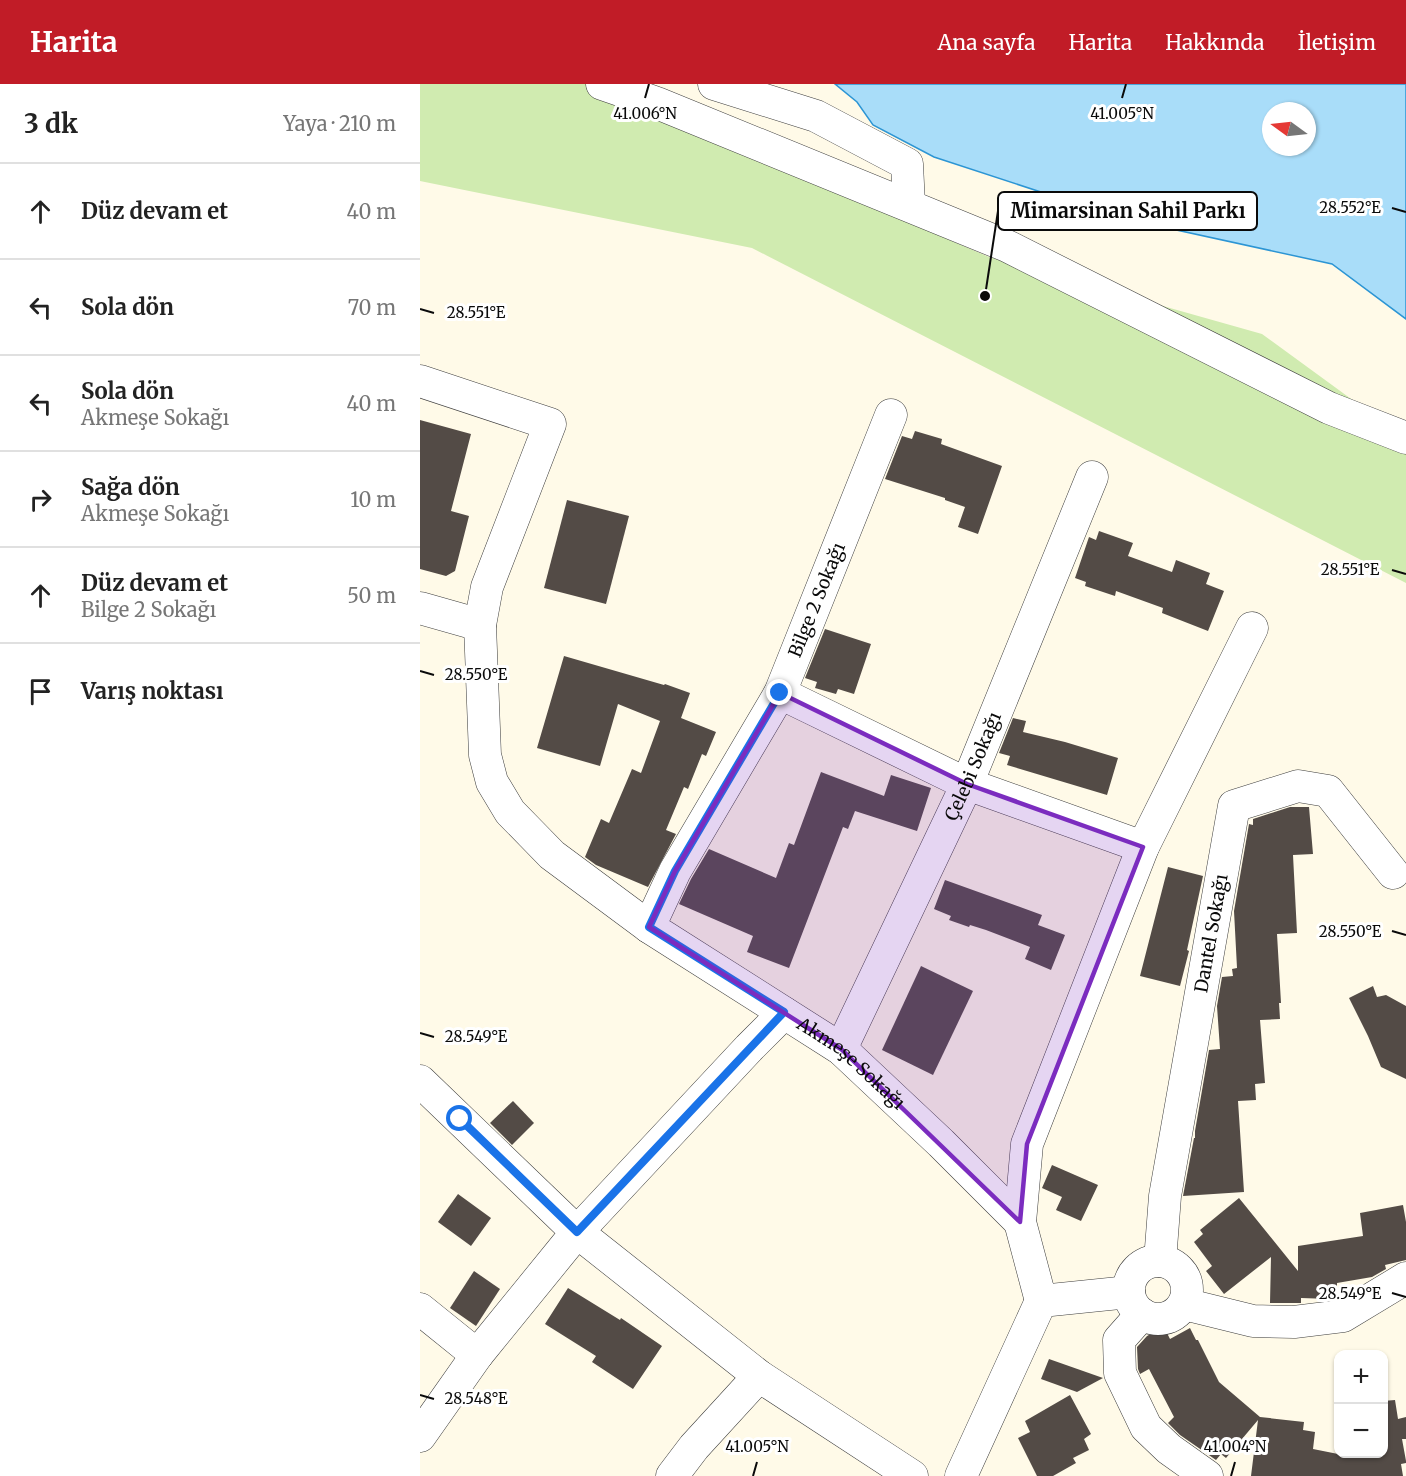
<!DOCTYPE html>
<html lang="tr">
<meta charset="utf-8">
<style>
body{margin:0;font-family:Merriweather,serif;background:#f6f6f6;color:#222}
.controls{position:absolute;right:18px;bottom:18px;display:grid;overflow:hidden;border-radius:12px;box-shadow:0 2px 4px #0004}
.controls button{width:54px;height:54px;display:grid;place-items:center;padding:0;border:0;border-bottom:2px solid #e0e0e0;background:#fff;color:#222;font:30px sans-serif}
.compass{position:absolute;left:842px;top:18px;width:54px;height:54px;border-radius:50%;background:#fff;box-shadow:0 2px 4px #0004;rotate:285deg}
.stop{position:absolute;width:18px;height:18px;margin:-14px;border:4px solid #1a73e8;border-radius:50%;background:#fff}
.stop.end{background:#1a73e8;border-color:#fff;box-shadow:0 2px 6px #0008}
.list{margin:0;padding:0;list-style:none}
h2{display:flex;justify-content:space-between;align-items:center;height:78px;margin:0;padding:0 24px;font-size:26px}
h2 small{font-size:20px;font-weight:400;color:#767676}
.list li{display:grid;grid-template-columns:39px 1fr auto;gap:18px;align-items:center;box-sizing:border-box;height:96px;padding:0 24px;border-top:2px solid #e0e0e0}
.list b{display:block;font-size:22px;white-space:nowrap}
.list p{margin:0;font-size:20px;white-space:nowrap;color:#767676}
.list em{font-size:20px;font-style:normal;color:#767676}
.icon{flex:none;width:33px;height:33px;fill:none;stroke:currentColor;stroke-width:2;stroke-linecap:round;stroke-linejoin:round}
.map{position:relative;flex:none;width:986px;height:1392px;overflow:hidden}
header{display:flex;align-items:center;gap:36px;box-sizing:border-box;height:84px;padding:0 30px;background:#c11c27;color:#fff}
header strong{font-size:28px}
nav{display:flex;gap:33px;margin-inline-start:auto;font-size:21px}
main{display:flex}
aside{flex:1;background:#fff}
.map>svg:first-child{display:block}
.green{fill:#d0ebb0}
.water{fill:#a9ddf9;stroke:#2c95d4;stroke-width:1.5;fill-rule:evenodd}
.building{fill:#534b46}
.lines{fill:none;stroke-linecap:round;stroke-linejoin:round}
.minor-casing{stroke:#3d3d3d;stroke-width:33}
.minor{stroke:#fff;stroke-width:32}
.route{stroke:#1a73e8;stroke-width:8}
.marked{fill:#7b2cbf;fill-opacity:0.2;stroke:#7b2cbf;stroke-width:4.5;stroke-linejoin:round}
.ticks{fill:none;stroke:#0a0a0a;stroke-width:2}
.labels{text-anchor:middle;stroke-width:6;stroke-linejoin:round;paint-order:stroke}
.street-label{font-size:18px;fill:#0a0a0a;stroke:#fff}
.ticks-label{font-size:15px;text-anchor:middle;fill:#0a0a0a;stroke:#fff;stroke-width:6;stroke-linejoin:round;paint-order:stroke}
.leader{fill:none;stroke:#0a0a0a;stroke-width:2}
.callout-dot{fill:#0a0a0a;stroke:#fff;stroke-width:2}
.callout{fill:#fff;stroke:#0a0a0a;stroke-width:2}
.callout-label{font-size:20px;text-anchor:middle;font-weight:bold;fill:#0a0a0a}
</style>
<header>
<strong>Harita</strong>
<nav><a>Ana sayfa</a><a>Harita</a><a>Hakkında</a><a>İletişim</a></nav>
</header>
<main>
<aside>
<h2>3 dk<small>Yaya · 210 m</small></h2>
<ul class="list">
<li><svg class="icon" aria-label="ahead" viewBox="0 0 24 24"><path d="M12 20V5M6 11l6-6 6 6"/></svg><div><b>Düz devam et</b></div><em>40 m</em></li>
<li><svg class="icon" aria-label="left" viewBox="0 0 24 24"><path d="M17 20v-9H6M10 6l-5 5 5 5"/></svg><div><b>Sola dön</b></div><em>70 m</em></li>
<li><svg class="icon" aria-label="left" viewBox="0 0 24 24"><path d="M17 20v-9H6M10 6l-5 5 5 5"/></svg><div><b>Sola dön</b><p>Akmeşe Sokağı</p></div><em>40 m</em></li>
<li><svg class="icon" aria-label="right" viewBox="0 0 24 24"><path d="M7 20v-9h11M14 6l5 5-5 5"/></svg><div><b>Sağa dön</b><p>Akmeşe Sokağı</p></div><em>10 m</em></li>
<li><svg class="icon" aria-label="ahead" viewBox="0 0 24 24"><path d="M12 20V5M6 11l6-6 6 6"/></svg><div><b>Düz devam et</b><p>Bilge 2 Sokağı</p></div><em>50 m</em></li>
<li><svg class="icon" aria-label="arrive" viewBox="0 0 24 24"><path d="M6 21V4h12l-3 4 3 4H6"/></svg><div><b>Varış noktası</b></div></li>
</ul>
</aside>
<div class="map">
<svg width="986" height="1392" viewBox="0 0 986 1392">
<rect width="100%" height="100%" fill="#fffae8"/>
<path class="green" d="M 0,0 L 168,0 L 569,173 L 842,250 L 986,355 L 986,499 L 332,164 L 0,97 Z"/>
<path class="water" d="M 415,0 L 986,0 L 986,235 L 912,180 L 697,133 L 514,73 L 453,41 L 437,18 ZM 851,27 L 887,27 L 887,63 L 851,63 Z"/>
<g class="building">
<path d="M 0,336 L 51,350 L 31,427 L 49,432 L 35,487 L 26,492 L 0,485 Z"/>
<path d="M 495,347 L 522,355 L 521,360 L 582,382 L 558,450 L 538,443 L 545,423 L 525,416 L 525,414 L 465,395 L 482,352 L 492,355 Z"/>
<path d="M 147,416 L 209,432 L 186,520 L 124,504 Z"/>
<path d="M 679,447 L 713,459 L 708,472 L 752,488 L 756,476 L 790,489 L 786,500 L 804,507 L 788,547 L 742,529 L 743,524 L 696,507 L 695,512 L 665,502 L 666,498 L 655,494 L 669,453 L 676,456 Z"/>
<path d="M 405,545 L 451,560 L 434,610 L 418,605 L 416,610 L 395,604 L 397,598 L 385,594 Z"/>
<path d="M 144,572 L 244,601 L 245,600 L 270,609 L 261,634 L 296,648 L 286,672 L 282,670 L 268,705 L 264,703 L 246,746 L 256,750 L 228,803 L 176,781 L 165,773 L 181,735 L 189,739 L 212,685 L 221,689 L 240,637 L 198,620 L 180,682 L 117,664 Z"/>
<path d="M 593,634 L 606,637 L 603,648 L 645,658 L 698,674 L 687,711 L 587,681 L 590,672 L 579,669 Z"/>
<path d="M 401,688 L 464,712 L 471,691 L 511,704 L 497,747 L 435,727 L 428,745 L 423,743 L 369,884 L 327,868 L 333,852 L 259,820 L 271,795 L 289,765 L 356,794 L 369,759 L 374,761 Z"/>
<path d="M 870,723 L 889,723 L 893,770 L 873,771 L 877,849 L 857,850 L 861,919 L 859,919 L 860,935 L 840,936 L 845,999 L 835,1000 L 836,1016 L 818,1017 L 824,1108 L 763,1112 L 774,1054 L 775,1054 L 775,1047 L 789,966 L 800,965 L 797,922 L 802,893 L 813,892 L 812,885 L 817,884 L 814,827 L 829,740 L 833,741 L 833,735 Z"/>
<path d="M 748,783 L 783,792 L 767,866 L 769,867 L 760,902 L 720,892 Z"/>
<path d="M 525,796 L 622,831 L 618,841 L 645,851 L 631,886 L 605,875 L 610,863 L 566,846 L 550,841 L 549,843 L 529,836 L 531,832 L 514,825 Z"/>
<path d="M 501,882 L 553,907 L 513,991 L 462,966 Z"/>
<path d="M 953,902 L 957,913 L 966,911 L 986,922 L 986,995 L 961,983 L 948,952 L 929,914 Z"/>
<path d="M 93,1017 L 114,1039 L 92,1061 L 70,1039 Z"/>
<path d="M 632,1081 L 678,1101 L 661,1137 L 636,1126 L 642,1113 L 622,1104 Z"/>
<path d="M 38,1110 L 71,1134 L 51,1162 L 18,1138 Z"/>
<path d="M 819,1114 L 878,1187 L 878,1162 L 943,1152 L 940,1129 L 983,1121 L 986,1138 L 986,1176 L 965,1181 L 966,1185 L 952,1193 L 917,1199 L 917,1204 L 911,1203 L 910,1215 L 881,1214 L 881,1219 L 850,1219 L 851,1173 L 804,1210 L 786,1187 L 792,1182 L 774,1158 L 783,1150 L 780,1146 Z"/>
<path d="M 54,1187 L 80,1205 L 56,1242 L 30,1224 Z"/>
<path d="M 148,1204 L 200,1236 L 201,1234 L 242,1262 L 213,1305 L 172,1278 L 176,1272 L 125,1240 Z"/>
<path d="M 744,1243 L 750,1255 L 770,1244 L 776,1256 L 778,1256 L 799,1298 L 840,1333 L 884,1338 L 883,1346 L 895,1348 L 893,1365 L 918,1370 L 963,1370 L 963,1317 L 975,1316 L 978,1335 L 986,1333 L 986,1355 L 982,1355 L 986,1377 L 986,1379 L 981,1380 L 983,1392 L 831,1392 L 838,1336 L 806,1374 L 801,1370 L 796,1376 L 760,1351 L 748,1339 L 754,1333 L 729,1285 L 720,1290 L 718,1285 L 717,1263 L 727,1252 Z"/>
<path d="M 629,1275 L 683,1294 L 657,1308 L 621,1295 Z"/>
<path d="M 650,1311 L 671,1350 L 664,1355 L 669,1366 L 653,1374 L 656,1379 L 633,1392 L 617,1392 L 598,1354 L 610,1348 L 605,1337 Z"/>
</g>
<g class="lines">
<defs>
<g id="minor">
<path d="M 182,0 L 237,19 L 587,162 L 909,324 L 986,354"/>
<path d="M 294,0 L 396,32 L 487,80 L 489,121"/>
<path d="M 0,297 L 130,340 L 67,503 L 60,541 L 65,671 L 72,698 L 90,728 L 132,771 L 229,843"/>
<path id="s1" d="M 471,331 L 360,609 L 255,787 L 229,843 L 421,965 L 521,1059 L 600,1138"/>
<path d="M 0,524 L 60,541"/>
<path d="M 360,609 L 547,700 L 723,763"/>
<path d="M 364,929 L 329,964 L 157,1148 L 339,1292 L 492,1392"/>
<path id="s2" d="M 421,965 L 547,700 L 672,393"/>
<path d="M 0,997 L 157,1148 L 57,1271 L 0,1352"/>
<path id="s3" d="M 740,1177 L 745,1112 L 814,722 L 878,702 L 908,707 L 973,789"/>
<circle cx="738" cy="1206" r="29"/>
<path d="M 709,1208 L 621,1217 L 600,1138 L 607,1060 L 723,763 L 832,544"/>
<path d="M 764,1220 L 833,1237 L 874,1238 L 923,1232 L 986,1194"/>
<path d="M 0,1225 L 57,1271"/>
<path d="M 722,1230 L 699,1256 L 700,1289 L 726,1343 L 749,1365 L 787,1392"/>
<path d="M 252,1392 L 274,1363 L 339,1292"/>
<path d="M 541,1392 L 621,1217"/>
</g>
</defs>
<use href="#minor" class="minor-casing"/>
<use href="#minor" class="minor"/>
</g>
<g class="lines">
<path class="route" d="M 40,1035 L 157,1148 L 364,928 L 229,843 L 255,787 L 360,609"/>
</g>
<path class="marked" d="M 360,609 L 547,700 L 723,763 L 607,1060 L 600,1138 L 421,965 L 229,843 L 255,787 Z"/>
<path class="ticks" d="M 225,14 L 229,0M 702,14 L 706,0M 972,124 L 986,128M 0,225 L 14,229M 972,486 L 986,490M 0,587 L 14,591M 972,847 L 986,851M 0,949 L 14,953M 972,1209 L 986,1213M 0,1311 L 14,1315M 333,1392 L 337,1378M 811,1392 L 815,1378"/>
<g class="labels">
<g class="street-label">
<text transform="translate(397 516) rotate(-68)" y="6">Bilge 2 Sokağı</text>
<text dy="6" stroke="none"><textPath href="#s2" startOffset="312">Çelebi Sokağı</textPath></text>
<text dy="6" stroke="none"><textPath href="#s3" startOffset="332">Dantel Sokağı</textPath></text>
<text dy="6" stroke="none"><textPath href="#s1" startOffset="812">Akmeşe Sokağı</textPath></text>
</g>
</g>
<g class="ticks-label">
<text x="225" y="35">41.006°N</text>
<text x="702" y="35">41.005°N</text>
<text x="930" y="129">28.552°E</text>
<text x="56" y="234">28.551°E</text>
<text x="930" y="491">28.551°E</text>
<text x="56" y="596">28.550°E</text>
<text x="930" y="853">28.550°E</text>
<text x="56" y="958">28.549°E</text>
<text x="930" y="1215">28.549°E</text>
<text x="56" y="1320">28.548°E</text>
<text x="337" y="1368">41.005°N</text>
<text x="815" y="1368">41.004°N</text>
</g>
<path class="leader" d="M565 212L578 127"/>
<circle class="callout-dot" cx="565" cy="212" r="6"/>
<rect class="callout" x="578" y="108" width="259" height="38" rx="6"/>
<g class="callout-label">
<text x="708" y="134">Mimarsinan Sahil Parkı</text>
</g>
</svg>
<div class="controls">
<button>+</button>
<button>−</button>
</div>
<svg class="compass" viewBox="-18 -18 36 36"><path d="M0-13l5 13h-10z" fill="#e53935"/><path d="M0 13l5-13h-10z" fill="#767676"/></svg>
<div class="stop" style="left:40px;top:1035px"></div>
<div class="stop end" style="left:360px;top:609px"></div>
</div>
</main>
